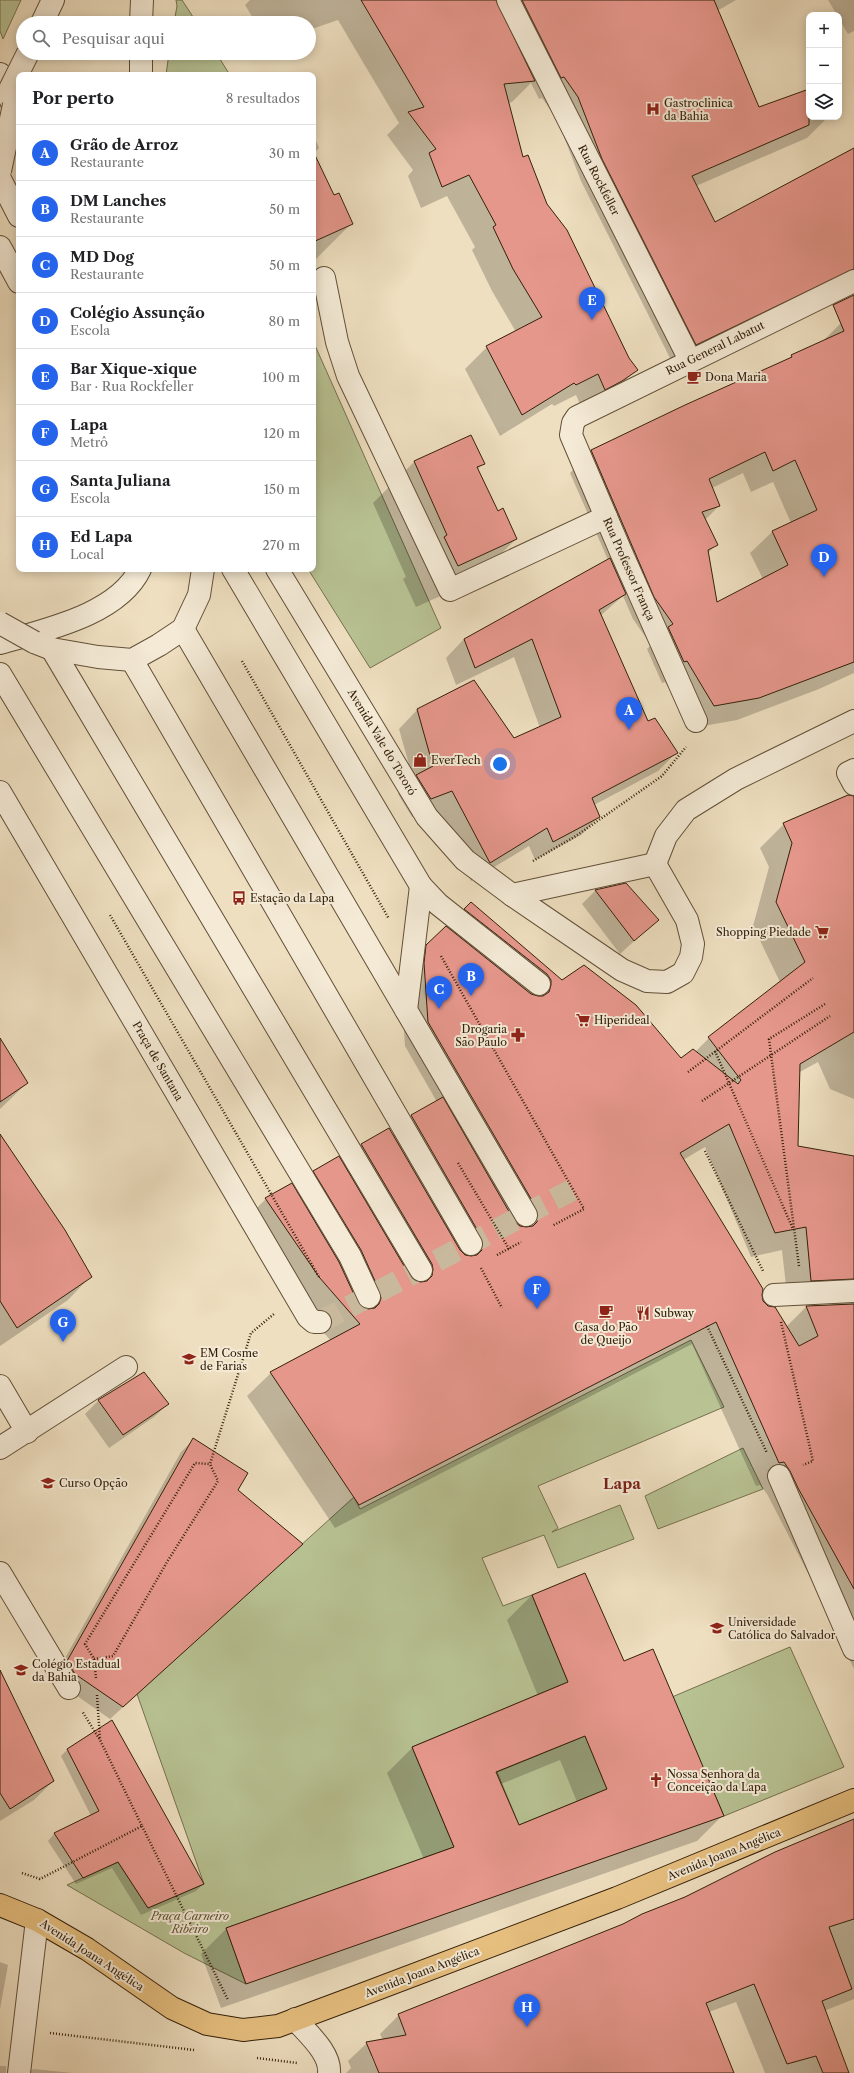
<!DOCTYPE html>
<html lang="pt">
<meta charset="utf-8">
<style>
body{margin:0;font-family:"Libre Caslon Text",serif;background:#f2f2f2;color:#202124}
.controls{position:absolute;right:12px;top:12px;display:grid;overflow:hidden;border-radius:8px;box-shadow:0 2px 10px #0003}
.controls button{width:36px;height:36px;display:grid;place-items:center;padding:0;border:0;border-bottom:1px solid #e0e0e0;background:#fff;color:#202124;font:20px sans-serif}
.you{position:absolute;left:500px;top:764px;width:14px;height:14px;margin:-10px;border:3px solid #fff;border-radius:50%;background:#1a73e8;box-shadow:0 0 0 6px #1a73e833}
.badge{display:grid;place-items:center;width:26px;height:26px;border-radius:50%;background:#2563eb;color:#fff;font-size:13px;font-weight:700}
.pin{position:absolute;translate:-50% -33px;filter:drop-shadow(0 1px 2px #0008)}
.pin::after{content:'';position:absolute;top:21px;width:14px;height:12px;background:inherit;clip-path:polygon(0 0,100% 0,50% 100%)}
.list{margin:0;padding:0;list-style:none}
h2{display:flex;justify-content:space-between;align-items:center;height:52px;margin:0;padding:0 16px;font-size:17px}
h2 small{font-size:13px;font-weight:400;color:#757577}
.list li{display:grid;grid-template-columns:26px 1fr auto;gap:12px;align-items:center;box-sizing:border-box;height:56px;padding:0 16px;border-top:1px solid #e0e0e0}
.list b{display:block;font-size:15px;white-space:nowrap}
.list p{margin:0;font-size:13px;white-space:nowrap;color:#757577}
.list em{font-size:13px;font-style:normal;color:#757577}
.icon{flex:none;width:22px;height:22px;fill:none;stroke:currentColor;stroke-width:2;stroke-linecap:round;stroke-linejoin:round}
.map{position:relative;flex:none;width:854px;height:2073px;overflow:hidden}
.search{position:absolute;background:#fff;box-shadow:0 2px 10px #0003;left:16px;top:16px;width:300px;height:44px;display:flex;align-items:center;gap:10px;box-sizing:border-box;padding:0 14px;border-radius:22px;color:#757577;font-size:15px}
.panel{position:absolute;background:#fff;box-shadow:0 2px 10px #0003;left:16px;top:72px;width:300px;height:500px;border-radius:8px}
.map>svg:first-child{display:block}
.green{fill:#b8c293;stroke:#76714e}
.shadow{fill:#0003;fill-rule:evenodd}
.building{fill:#e6978c;stroke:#34200a;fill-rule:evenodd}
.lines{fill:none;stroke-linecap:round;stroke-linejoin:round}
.minor-tunnel{stroke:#c9b99c;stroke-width:22;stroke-dasharray:22 11;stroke-linecap:butt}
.minor-casing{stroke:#625038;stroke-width:24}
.major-casing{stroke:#34200a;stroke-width:24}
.path{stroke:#34200a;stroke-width:2.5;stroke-dasharray:1 2;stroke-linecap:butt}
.minor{stroke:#f4ead6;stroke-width:22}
.major{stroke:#e7c080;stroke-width:22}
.minor-bridge-casing{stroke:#625038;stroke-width:24;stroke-linecap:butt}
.minor-bridge{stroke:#f4ead6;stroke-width:22}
.labels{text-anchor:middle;stroke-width:4;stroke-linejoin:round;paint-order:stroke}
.poi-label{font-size:11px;fill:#34200a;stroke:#f4ead6;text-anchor:start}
.street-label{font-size:11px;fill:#34200a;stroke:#f4ead6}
.park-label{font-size:11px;font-style:italic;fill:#5c5133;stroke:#f4ead6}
.district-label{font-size:15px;font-weight:bold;fill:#7a1f14;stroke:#f4ead6}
</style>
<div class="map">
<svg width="854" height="2073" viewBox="0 0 854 2073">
<rect width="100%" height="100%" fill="#eedfc0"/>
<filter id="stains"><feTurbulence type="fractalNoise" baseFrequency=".005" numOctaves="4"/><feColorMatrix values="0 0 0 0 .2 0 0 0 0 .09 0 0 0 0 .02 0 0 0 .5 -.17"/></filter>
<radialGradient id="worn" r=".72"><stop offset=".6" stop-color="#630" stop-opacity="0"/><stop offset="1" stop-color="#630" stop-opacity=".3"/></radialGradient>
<g class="green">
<path d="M 0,0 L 21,0 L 3,39 L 0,31 Z"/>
<path d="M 176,0 L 182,0 L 197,23 L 174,23 L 177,6 Z"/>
<path d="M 169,53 L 216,53 L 230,75 L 166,75 Z"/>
<path d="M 313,341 L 441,628 L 370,668 L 308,569 L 313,569 Z"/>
<path d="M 691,1340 L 724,1407 L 538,1486 L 558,1528 L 552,1532 L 620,1505 L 634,1539 L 558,1568 L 544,1535 L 482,1558 L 503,1606 L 532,1595 L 568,1682 L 412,1747 L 454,1847 L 226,1928 L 246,1984 L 184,1953 L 67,1885 L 118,1862 L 148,1908 L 204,1884 L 137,1694 L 354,1497 L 360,1509 Z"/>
<path d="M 743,1448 L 763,1489 L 658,1529 L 645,1496 Z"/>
<path d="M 790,1647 L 844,1767 L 724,1816 L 672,1697 Z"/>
<path d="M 585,1736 L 607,1789 L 519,1825 L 497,1772 Z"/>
</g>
<g class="shadow">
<path d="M 250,0 L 736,0 L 717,11 L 758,108 L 809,90 L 809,117 L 828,117 L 807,138 L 696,186 L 714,223 L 854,158 L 854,268 L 765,313 L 674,366 L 581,181 L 557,119 L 542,98 L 539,99 L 531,83 L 512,102 L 508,103 L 522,159 L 628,359 L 636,370 L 614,391 L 583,411 L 576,395 L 554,406 L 552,404 L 500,436 L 465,369 L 487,347 L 516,332 L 492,291 L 472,250 L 475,247 L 447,196 L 421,208 L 408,176 L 413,170 L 387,135 L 399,123 L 338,20 L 309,30 L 309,23 L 256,23 L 245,5 Z"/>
<path d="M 828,0 L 854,0 L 854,31 L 848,34 L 839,19 L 839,15 L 837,15 Z"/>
<path d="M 313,134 L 319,148 L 313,154 L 333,197 L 352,223 L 313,262 Z"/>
<path d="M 854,317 L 854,673 L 819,689 L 737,720 L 692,728 L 665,682 L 662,683 L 647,649 L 651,645 L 633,619 L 623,596 L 600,616 L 647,722 L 676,753 L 658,771 L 594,805 L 599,817 L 581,835 L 535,860 L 529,846 L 471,881 L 434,808 L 412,817 L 398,794 L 413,779 L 399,729 L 417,710 L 474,682 L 514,739 L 540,728 L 514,657 L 456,685 L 446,658 L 464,639 L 608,560 L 570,473 L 592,451 L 787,361 L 792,356 L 822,342 L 841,323 ZM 743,473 L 751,492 L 773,482 L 791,523 L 772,532 L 750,553 L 763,579 L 716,603 L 708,553 L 716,545 L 705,520 L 719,506 L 712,488 Z"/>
<path d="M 415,461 L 484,463 L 477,470 L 497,512 L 516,539 L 474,581 L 416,607 L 403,579 L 406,577 L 373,503 Z"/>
<path d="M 854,797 L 854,1099 L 830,1089 L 818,1062 L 798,1073 L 796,1158 L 854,1157 L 854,1669 L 810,1577 L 767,1494 L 760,1485 L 756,1486 L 692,1344 L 335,1528 L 247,1396 L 271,1373 L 331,1341 L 296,1301 L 242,1222 L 266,1199 L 295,1191 L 314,1172 L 342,1164 L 361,1145 L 389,1129 L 392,1135 L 411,1116 L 437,1102 L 405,1046 L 401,987 L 403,970 L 471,903 L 562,981 L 681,1059 L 695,1052 L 709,1038 L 780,982 L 753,926 L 769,867 L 760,848 L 784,824 ZM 705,1147 L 751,1257 L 782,1250 L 788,1304 L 829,1302 L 838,1304 L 806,1307 L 786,1327 L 763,1303 L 761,1295 L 683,1160 ZM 377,1284 L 383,1296 L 382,1297 Z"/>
<path d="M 625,884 L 657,920 L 620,954 L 582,904 L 595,891 Z"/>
<path d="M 0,1040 L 27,1083 L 0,1109 Z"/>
<path d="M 0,1164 L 90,1277 L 68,1300 L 0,1346 Z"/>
<path d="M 99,1400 L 168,1404 L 154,1417 L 109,1448 L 85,1414 Z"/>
<path d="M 193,1440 L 236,1490 L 302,1544 L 110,1719 L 63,1686 L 56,1674 L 181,1452 Z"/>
<path d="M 584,1574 L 624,1662 L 722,1816 L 697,1841 L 221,2008 L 201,1954 L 226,1929 L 424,1859 L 387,1773 L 412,1748 L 538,1696 L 507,1620 L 532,1595 ZM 560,1760 L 577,1802 L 518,1826 L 501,1784 Z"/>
<path d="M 0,1686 L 53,1781 L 34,1800 L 0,1821 Z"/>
<path d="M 67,1750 L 203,1884 L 196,1891 L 141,1915 L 112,1868 L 76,1884 L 48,1841 L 54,1834 L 91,1816 L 61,1756 Z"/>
<path d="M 854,1819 L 854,1999 L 824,2011 L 848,2073 L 765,2073 L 736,2002 L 709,2012 L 733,2073 L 346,2073 L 351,2068 L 348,2061 L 367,2043 L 383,2040 L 380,2034 L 399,2015 L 623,1925 ZM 371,2056 L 373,2056 L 377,2064 L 375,2065 Z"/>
<path d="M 0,1962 L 8,1965 L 0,2009 Z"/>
<rect x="0" y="2066" width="6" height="7"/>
<path d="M 33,2069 L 73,2073 L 29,2073 Z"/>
</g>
<g class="building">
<path d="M 361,0 L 496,0 L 535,81 L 504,84 L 523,157 L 528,155 L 547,204 L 567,230 L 629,358 L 638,370 L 622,381 L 605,390 L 598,374 L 576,385 L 574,383 L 522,415 L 486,346 L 542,317 L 513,269 L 493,227 L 496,225 L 469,175 L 442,187 L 429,153 L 436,149 L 408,112 L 424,107 Z"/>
<path d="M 522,0 L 714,0 L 759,107 L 809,89 L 809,125 L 692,176 L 715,222 L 854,148 L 854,269 L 696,345 L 602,159 L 578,97 L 564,77 L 561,78 Z"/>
<path d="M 313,151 L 334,195 L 339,193 L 353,224 L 313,242 Z"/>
<path d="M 854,295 L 854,662 L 759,698 L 714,706 L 687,661 L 684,662 L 668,627 L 673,624 L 654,597 L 591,450 L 685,405 L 792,357 L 791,355 L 844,331 L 833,305 ZM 765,452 L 773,471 L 795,460 L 817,510 L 772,531 L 788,565 L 717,602 L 708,550 L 718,545 L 702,512 L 720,506 L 709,479 Z"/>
<path d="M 471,435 L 485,464 L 477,467 L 498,511 L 503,508 L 517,539 L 458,566 L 444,537 L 447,535 L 414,461 Z"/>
<path d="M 610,558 L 626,594 L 599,610 L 648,721 L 655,718 L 678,753 L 592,798 L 600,817 L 553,842 L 547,828 L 490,863 L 452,791 L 431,799 L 416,775 L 433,766 L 417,709 L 474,680 L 514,738 L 561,717 L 532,639 L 475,668 L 464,639 Z"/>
<path d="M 848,795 L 854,796 L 854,1032 L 800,1064 L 798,1146 L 854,1156 L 854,1279 L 811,1281 L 806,1227 L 775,1233 L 729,1124 L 680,1153 L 763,1289 L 762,1295 L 763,1301 L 768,1306 L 775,1307 L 799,1346 L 818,1336 L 806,1306 L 854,1304 L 854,1589 L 798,1488 L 790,1471 L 784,1462 L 779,1463 L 716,1322 L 359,1505 L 270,1372 L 360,1324 L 319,1277 L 265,1198 L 292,1183 L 339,1262 L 358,1303 L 362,1307 L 368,1309 L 375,1308 L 379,1304 L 381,1298 L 380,1292 L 361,1250 L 313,1171 L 339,1156 L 410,1276 L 415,1281 L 421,1282 L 427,1281 L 432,1276 L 433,1269 L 432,1264 L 361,1144 L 389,1128 L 460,1250 L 465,1255 L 471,1256 L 477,1255 L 482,1250 L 483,1244 L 482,1238 L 411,1115 L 443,1097 L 515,1222 L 520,1226 L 526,1227 L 533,1226 L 537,1222 L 538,1215 L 537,1209 L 428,1022 L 424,963 L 426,945 L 446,926 L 531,994 L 538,996 L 543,996 L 549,992 L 551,985 L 551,980 L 547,974 L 464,909 L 471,902 L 562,980 L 584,965 L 636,1005 L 681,1058 L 693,1049 L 738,1084 L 741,1080 L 708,1037 L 805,962 L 776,902 L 792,843 L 783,823 Z"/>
<path d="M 626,883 L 659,920 L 634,941 L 595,890 Z"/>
<path d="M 0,1038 L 28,1083 L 0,1102 Z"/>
<path d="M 0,1134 L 65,1230 L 92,1277 L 17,1328 L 0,1301 Z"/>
<path d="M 144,1372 L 169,1404 L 123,1435 L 98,1400 Z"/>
<path d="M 193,1438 L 248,1473 L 238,1490 L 303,1544 L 123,1707 L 75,1674 L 67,1661 Z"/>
<path d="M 585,1573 L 624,1661 L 653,1649 L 724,1816 L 246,1984 L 226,1928 L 454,1847 L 412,1747 L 568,1682 L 532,1595 ZM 585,1736 L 607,1789 L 519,1825 L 496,1772 Z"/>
<path d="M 0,1670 L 54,1781 L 10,1809 L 0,1793 Z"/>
<path d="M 112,1720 L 204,1884 L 148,1908 L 118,1862 L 83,1878 L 54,1833 L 99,1811 L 67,1749 Z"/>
<path d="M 854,1819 L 854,1919 L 829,1927 L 852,1989 L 822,2001 L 849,2073 L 823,2073 L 816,2056 L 787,2064 L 754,1984 L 706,2003 L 734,2073 L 379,2073 L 366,2042 L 406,2035 L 398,2014 L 623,1924 L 642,1914 L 685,1897 L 775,1852 Z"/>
</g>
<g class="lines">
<path class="minor-tunnel" d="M 320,1322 L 572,1190"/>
<defs>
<g id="minor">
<path d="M 508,0 L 690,360"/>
<path d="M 42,23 L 53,0"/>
<path d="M 141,23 L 142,0"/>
<path d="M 0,74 L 14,108"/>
<path d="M 141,75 L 141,53"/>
<path d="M 0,179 L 19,216"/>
<path d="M 0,247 L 19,282"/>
<path d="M 324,278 L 337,342 L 348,376 L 450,590 L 606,517"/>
<path d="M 233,569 L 421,886 L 438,904 L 539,984"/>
<path d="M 277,569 L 427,817 L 465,860 L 512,895 L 622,970 L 647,981 L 667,982 L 683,973 L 691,957 L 693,944 L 687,920 L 655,864"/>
<path d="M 183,629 L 199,595 L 203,569"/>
<path d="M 34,642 L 52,649 L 98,657 L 132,660 L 159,645 L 183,629 L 526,1215"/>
<path d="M 0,643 C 44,630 118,615 140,569"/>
<path d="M 52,649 L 421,1270"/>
<path d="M 132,660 L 471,1244"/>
<path d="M 0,674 L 350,1256 L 369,1297"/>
<path d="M 696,721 L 621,552 L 571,435 L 573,423 L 577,417 L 854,281"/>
<path d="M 854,770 L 848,773 L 854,784"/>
<path d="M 0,792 L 308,1317 L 314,1322 L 320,1322"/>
<path d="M 655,864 L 666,836 L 686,810 L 736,779 L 854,721"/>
<path d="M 512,895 L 655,864"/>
<path d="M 406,1010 L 421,886"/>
<path d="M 774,1295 L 854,1291"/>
<path d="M 0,1386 L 27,1432"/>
<path d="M 0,1448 L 126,1367"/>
<path d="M 779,1476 L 854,1649"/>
<path d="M 0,1573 L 69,1688"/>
<path d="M 295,2019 C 307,2033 331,2053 329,2073"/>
<path d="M 19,2073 L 37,1920"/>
</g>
<path id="major" d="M 0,1905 L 37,1920 L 87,1949 L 172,2008 L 207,2024 L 243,2030 L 278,2026 L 353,1998 L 617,1898 L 854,1800"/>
</defs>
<use href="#minor" class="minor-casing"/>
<use href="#major" class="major-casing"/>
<g class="path">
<path d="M 242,661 L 389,919"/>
<path d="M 533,861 L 576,836 L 662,776 L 686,747"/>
<path d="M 110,915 L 319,1277"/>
<path d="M 441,956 L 584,1209 L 552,1226"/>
<path d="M 715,1051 L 793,1229"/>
<path d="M 688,1072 L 813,978"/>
<path d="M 702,1101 L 830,1016"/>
<path d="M 705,1151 L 763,1271"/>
<path d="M 458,1163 L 509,1249"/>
<path d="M 497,1255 L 521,1242"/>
<path d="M 799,1266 L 769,1039 L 825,1004"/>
<path d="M 481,1268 L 502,1308"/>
<path d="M 781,1322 L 813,1461 L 803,1465"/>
<path d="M 707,1326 L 767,1453"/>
<path d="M 94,1659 L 113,1656 L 167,1562 L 218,1481 L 210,1464 L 251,1333 L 274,1314"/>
<path d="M 96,1678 L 94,1659 L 85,1644 L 195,1463 L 210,1464"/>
<path d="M 97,1695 L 100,1740"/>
<path d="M 142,1826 L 228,2000"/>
<path d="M 22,1873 L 40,1879 L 142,1826 L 100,1740 L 82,1711"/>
<path d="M 50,2033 L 194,2050"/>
<path d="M 257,2058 L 297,2063"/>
</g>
<use href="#minor" class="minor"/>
<use href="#major" class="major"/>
<defs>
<g id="minor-bridge">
<path d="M 8,93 L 28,53"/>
<path d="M 0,171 L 19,81"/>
<path d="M 0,623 L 34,642"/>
</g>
</defs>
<use href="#minor-bridge" class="minor-bridge-casing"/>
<use href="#minor-bridge" class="minor-bridge"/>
</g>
<defs>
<symbol id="hospital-bare" viewBox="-9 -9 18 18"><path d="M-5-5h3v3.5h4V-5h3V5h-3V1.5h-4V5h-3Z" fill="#8f2418" stroke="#f4ead6" stroke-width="2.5" paint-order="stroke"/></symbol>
<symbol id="cafe-bare" viewBox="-9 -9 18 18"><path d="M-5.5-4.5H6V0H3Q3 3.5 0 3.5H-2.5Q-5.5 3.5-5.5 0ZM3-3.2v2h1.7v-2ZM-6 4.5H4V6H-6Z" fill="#8f2418" stroke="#f4ead6" stroke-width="2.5" paint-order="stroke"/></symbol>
<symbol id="shop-bare" viewBox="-9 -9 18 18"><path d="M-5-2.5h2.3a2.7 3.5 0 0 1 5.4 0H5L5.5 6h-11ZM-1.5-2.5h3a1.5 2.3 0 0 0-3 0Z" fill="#8f2418" stroke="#f4ead6" stroke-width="2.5" paint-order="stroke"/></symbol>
<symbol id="bus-bare" viewBox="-9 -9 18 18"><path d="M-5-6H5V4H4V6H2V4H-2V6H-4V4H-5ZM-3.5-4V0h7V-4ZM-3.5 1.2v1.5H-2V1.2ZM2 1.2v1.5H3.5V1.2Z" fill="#8f2418" stroke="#f4ead6" stroke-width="2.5" paint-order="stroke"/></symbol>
<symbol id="supermarket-bare" viewBox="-9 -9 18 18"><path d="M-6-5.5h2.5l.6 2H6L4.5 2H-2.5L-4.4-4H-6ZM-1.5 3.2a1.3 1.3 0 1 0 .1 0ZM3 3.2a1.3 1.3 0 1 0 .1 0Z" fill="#8f2418" stroke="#f4ead6" stroke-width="2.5" paint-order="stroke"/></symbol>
<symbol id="pharmacy-bare" viewBox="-9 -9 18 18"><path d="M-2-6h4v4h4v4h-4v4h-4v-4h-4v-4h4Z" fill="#8f2418" stroke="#f4ead6" stroke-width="2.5" paint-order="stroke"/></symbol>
<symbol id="restaurant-bare" viewBox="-9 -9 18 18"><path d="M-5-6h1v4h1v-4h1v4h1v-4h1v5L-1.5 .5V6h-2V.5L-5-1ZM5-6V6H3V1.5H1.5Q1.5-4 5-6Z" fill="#8f2418" stroke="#f4ead6" stroke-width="2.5" paint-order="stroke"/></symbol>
<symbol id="school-bare" viewBox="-9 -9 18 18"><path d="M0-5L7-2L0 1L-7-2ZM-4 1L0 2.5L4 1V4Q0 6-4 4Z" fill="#8f2418" stroke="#f4ead6" stroke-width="2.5" paint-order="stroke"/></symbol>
<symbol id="university-bare" viewBox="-9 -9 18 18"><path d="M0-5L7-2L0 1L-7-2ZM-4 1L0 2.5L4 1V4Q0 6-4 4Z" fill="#8f2418" stroke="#f4ead6" stroke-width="2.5" paint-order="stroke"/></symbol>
<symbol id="church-bare" viewBox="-9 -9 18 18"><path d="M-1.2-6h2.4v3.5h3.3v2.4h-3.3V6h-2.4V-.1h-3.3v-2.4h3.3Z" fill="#8f2418" stroke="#f4ead6" stroke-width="2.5" paint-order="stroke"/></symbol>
</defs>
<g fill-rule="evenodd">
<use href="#hospital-bare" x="643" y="99" width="20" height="20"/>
<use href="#cafe-bare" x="684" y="367" width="20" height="20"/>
<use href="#shop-bare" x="410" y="750" width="20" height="20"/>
<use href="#bus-bare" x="229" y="888" width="20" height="20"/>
<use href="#supermarket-bare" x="812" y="922" width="20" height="20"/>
<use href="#supermarket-bare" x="573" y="1010" width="20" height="20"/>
<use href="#pharmacy-bare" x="508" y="1025" width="20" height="20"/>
<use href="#cafe-bare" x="596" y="1301" width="20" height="20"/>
<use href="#restaurant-bare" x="633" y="1303" width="20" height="20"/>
<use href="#school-bare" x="179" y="1349" width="20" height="20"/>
<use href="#school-bare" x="38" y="1473" width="20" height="20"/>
<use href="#university-bare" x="707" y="1618" width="20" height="20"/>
<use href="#school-bare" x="11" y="1660" width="20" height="20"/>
<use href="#church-bare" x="646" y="1770" width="20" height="20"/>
</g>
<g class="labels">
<g class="poi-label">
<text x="664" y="107">Gastroclinica<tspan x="664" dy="13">da Bahia</tspan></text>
<text x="705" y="381">Dona Maria</text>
<text x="431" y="764">EverTech</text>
<text x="250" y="902">Estação da Lapa</text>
<text x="811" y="936" text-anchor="end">Shopping Piedade</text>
<text x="594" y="1024">Hiperideal</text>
<text x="507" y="1033" text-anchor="end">Drogaria<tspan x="507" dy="13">São Paulo</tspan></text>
<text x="654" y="1317">Subway</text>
<text x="606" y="1331" text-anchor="middle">Casa do Pão<tspan x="606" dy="13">de Queijo</tspan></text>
<text x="200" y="1357">EM Cosme<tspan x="200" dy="13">de Farias</tspan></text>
<text x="59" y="1487">Curso Opção</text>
<text x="728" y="1626">Universidade<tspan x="728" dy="13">Católica do Salvador</tspan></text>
<text x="32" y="1668">Colégio Estadual<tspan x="32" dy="13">da Bahia</tspan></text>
<text x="667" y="1778">Nossa Senhora da<tspan x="667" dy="13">Conceição da Lapa</tspan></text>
</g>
<g class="street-label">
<text transform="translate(599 180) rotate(63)" y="4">Rua Rockfeller</text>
<text transform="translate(715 348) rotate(-26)" y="4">Rua General Labatut</text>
<text transform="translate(629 569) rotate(66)" y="4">Rua Professor França</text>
<text transform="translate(382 742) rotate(59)" y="4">Avenida Vale do Tororó</text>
<text transform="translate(158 1061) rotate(60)" y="4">Praça de Santana</text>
<text transform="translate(724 1854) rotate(-22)" y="4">Avenida Joana Angélica</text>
<text transform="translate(92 1955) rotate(33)" y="4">Avenida Joana Angélica</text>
<text transform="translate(422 1972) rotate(-21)" y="4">Avenida Joana Angélica</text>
</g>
<g class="park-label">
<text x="190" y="1920">Praça Carneiro<tspan x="190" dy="13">Ribeiro</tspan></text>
</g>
<g class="district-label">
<text x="622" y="1489">Lapa</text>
</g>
</g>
<rect width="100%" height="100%" filter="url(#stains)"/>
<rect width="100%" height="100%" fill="url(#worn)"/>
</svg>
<div class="controls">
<button>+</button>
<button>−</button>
<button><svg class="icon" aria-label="layers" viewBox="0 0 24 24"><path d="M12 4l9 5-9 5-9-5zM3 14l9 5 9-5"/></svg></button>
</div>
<div class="you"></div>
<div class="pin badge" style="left:629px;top:730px">A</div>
<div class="pin badge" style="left:471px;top:996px">B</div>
<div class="pin badge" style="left:439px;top:1009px">C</div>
<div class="pin badge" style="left:824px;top:577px">D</div>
<div class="pin badge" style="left:592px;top:320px">E</div>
<div class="pin badge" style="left:537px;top:1309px">F</div>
<div class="pin badge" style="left:63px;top:1342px">G</div>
<div class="pin badge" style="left:527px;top:2027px">H</div>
<div class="search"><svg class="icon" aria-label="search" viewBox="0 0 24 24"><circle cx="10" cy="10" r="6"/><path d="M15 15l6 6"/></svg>Pesquisar aqui</div>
<section class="panel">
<h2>Por perto<small>8 resultados</small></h2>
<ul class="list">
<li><span class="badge">A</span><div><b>Grão de Arroz</b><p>Restaurante</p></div><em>30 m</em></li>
<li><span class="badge">B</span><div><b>DM Lanches</b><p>Restaurante</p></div><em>50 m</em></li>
<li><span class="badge">C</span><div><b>MD Dog</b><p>Restaurante</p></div><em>50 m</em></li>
<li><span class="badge">D</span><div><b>Colégio Assunção</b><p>Escola</p></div><em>80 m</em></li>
<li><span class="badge">E</span><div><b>Bar Xique-xique</b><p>Bar · Rua Rockfeller</p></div><em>100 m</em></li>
<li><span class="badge">F</span><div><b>Lapa</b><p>Metrô</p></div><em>120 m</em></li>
<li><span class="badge">G</span><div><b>Santa Juliana</b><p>Escola</p></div><em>150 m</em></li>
<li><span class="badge">H</span><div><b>Ed Lapa</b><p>Local</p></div><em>270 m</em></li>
</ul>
</section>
</div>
